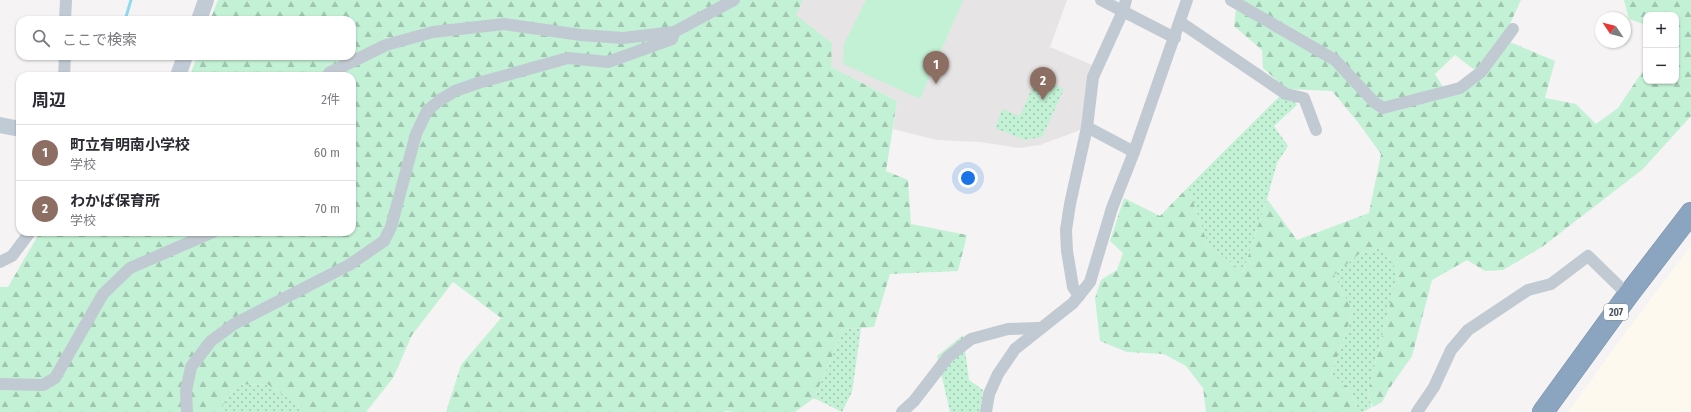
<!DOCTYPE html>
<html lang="ja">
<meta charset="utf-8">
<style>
body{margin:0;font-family:"Fira Sans Condensed","Noto Sans JP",sans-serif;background:#f2f2f3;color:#2b2b33}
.controls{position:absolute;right:12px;top:12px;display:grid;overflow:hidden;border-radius:8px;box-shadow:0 1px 3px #0004}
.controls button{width:36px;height:36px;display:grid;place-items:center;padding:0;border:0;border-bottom:1px solid #e1e1e2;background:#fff;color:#2b2b33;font:20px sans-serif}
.compass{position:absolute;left:1595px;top:12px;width:36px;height:36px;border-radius:50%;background:#fff;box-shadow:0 1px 3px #0004;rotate:305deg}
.you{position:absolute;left:968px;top:178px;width:14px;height:14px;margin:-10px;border:3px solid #fff;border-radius:50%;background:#1a73e8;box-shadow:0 0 0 6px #1a73e833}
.badge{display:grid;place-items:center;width:26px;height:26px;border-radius:50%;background:#1a73e8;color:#fff;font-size:13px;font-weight:700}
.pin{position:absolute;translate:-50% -33px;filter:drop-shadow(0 1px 2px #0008)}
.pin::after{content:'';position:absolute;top:21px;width:14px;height:12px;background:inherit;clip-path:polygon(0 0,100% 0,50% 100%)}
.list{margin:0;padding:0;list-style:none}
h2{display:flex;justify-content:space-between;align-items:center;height:52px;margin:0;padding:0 16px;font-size:17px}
h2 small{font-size:13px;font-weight:400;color:#7c7c81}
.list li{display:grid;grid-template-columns:26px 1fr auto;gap:12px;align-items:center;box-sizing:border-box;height:56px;padding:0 16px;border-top:1px solid #e1e1e2}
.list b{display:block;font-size:15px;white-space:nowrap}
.list p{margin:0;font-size:13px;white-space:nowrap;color:#7c7c81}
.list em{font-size:13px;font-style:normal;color:#7c7c81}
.icon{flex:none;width:22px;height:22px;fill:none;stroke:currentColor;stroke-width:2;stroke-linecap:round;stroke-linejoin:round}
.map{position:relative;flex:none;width:1691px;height:412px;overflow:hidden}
.search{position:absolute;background:#fff;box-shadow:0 1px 3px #0004;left:16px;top:16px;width:340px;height:44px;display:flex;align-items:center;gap:10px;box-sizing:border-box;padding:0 14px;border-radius:12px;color:#7c7c81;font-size:15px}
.panel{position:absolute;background:#fff;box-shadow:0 1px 3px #0004;left:16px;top:72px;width:340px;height:164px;border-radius:12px}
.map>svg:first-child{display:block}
.commercial{fill:#fdf9ef}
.education{fill:#e6e4e5}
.green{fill:url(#green-dots)}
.forest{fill:url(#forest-firs);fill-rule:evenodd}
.pitch{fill:#c3f1d5}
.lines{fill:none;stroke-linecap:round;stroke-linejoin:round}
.stream{stroke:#90daee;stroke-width:3}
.highway-casing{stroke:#7690ad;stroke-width:22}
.street{stroke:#c1cad2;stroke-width:12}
.secondary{stroke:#c1cbd6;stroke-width:16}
.highway{stroke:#8ba5c1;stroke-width:21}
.labels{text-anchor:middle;stroke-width:4;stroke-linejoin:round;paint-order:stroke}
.shield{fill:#fff;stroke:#808990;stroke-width:1}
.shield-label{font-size:10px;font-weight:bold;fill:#4a5661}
</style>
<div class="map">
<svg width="1691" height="412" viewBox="0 0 1691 412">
<defs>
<pattern id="green-dots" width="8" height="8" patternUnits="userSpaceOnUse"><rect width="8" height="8" fill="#c3f1d5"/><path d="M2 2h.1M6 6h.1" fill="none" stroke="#a0c6b0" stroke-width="1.8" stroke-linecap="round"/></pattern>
<pattern id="forest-firs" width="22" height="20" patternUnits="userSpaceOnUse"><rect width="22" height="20" fill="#c3f1d5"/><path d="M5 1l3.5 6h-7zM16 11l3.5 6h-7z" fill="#a0c6b0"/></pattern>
</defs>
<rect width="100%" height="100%" fill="#f5f3f3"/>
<path class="commercial" d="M 1691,246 L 1691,412 L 1568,412 L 1619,341 Z"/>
<path class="education" d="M 803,0 L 1067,0 L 1050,47 L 1092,65 L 1083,129 L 1040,145 L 1019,148 L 980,142 L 937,140 L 893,129 L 897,101 L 831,67 L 795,15 Z"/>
<g class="green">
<path d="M 1037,77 L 1064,89 L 1042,137 L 1025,140 L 995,128 L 1002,109 L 1020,116 Z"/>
<path d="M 1287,89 L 1297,105 L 1274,126 L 1288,146 L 1277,163 L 1267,199 L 1243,272 L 1208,245 L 1188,187 Z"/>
<path d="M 1382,248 L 1398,272 L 1368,393 L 1372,407 L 1363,412 L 1358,412 L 1350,388 L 1331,375 L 1353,312 L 1334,275 L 1360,253 Z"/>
<path d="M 861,328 L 852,392 L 842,412 L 814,398 L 844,329 Z"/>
<path d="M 963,335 L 969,380 L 983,390 L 980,412 L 950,412 L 937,356 Z"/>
<path d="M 267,384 L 303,407 L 306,412 L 218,412 L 237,385 Z"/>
</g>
<g class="forest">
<path d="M 218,0 L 803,0 L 796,15 L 832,43 L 831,67 L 897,101 L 886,171 L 908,180 L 911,224 L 967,235 L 958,271 L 890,274 L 874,327 L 844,329 L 814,398 L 795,412 L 734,412 L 726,411 L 724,412 L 446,412 L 461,365 L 501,318 L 453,282 L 412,335 L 393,378 L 366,412 L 306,412 L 303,407 L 267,384 L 237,385 L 218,412 L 0,412 L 0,287 L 8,287 L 40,232 L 352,232 L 352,76 L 190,76 L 197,56 L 352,56 L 352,20 L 210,20 Z"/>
<path d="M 1237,0 L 1521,0 L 1509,26 L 1500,38 L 1555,61 L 1545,98 L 1576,104 L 1596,124 L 1618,108 L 1646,66 L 1646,81 L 1676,81 L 1676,15 L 1646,15 L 1646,25 L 1629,19 L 1624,0 L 1691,0 L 1691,116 L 1643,169 L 1542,247 L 1503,270 L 1485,271 L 1467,260 L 1432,280 L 1412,356 L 1389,389 L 1382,402 L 1373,407 L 1368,393 L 1398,272 L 1382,248 L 1360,253 L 1334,275 L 1353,312 L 1331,375 L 1350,388 L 1358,412 L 1206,412 L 1203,388 L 1186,366 L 1164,354 L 1127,352 L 1100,341 L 1095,298 L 1101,280 L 1117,270 L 1123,253 L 1110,241 L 1124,198 L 1160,216 L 1188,187 L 1208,245 L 1243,272 L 1267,199 L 1297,240 L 1369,213 L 1381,154 L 1357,121 L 1332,91 L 1287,89 L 1263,68 L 1262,50 L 1234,26 ZM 1455,55 L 1476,71 L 1448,95 L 1435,74 Z"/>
</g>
<path class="pitch" d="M 866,0 L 963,0 L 920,99 L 843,64 L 844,44 Z"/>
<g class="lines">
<path class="stream" d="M 125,20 L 131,0"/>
<defs>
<path id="highway" d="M 1543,412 L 1628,295 L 1691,213"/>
</defs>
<use href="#highway" class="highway-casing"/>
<g class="street">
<path d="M 1101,0 L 1175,38"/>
<path d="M 1231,0 L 1335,60 L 1374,102 L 1383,108 L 1460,88 L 1481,72 L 1513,29"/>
<path d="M 65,20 L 66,0"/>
<path d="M 1180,22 L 1286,94 L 1304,98 L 1316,130"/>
<path d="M 64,76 L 65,56"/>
<path d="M 327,76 L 329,73 L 386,45 L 433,32 L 504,24 L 581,35 L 623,38 L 674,32 L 734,0"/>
<path d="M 1087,127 L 1134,152"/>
<path d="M 0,262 L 12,256 L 30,232"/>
<path d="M 1079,296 L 1073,287 L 1067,251 L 1066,230 L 1070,204 L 1087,127 L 1093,77 L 1123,11 L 1126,0"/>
<path d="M 0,384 L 43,385 L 55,378 L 103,294 L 130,268 L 213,232"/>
<path d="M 187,412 L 186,391 L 191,367 L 211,341 L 234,324 L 349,265 L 384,241 L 391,227 L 416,134 L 427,111 L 440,100 L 455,91 L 478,83 L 568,58 L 608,62 L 672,39 L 674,32"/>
<path d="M 902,412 L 914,401 L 948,357 L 971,339 L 1008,329 L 1039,328"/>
<path d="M 986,412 L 989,394 L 998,374 L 1015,349 L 1073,303 L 1090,282 L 1112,208 L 1134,152 L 1187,0"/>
<path d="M 1417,412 L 1434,387 L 1451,350 L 1468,330 L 1528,290 L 1551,284 L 1588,256 L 1628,295"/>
</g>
<g class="secondary">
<path d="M 199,20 L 206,0"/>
<path d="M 178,76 L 185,56"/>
<path d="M 0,125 L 20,129"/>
</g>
<use href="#highway" class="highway"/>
</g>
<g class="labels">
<rect class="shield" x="1604" y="304" width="24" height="16" rx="3"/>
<g class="shield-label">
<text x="1616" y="316">207</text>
</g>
</g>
</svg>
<div class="controls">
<button>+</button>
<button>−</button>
</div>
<svg class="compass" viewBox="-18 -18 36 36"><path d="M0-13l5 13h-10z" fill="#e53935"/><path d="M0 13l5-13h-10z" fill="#7c7c81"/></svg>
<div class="you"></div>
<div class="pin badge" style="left:936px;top:84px;background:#8d6e63">1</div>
<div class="pin badge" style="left:1043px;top:100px;background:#8d6e63">2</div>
<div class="search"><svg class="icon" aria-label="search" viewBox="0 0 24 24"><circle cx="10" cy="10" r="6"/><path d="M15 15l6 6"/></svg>ここで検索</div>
<section class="panel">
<h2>周辺<small>2件</small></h2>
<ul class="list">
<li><span class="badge" style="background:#8d6e63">1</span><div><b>町立有明南小学校</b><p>学校</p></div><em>60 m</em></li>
<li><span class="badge" style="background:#8d6e63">2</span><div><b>わかば保育所</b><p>学校</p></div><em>70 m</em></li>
</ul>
</section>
</div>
